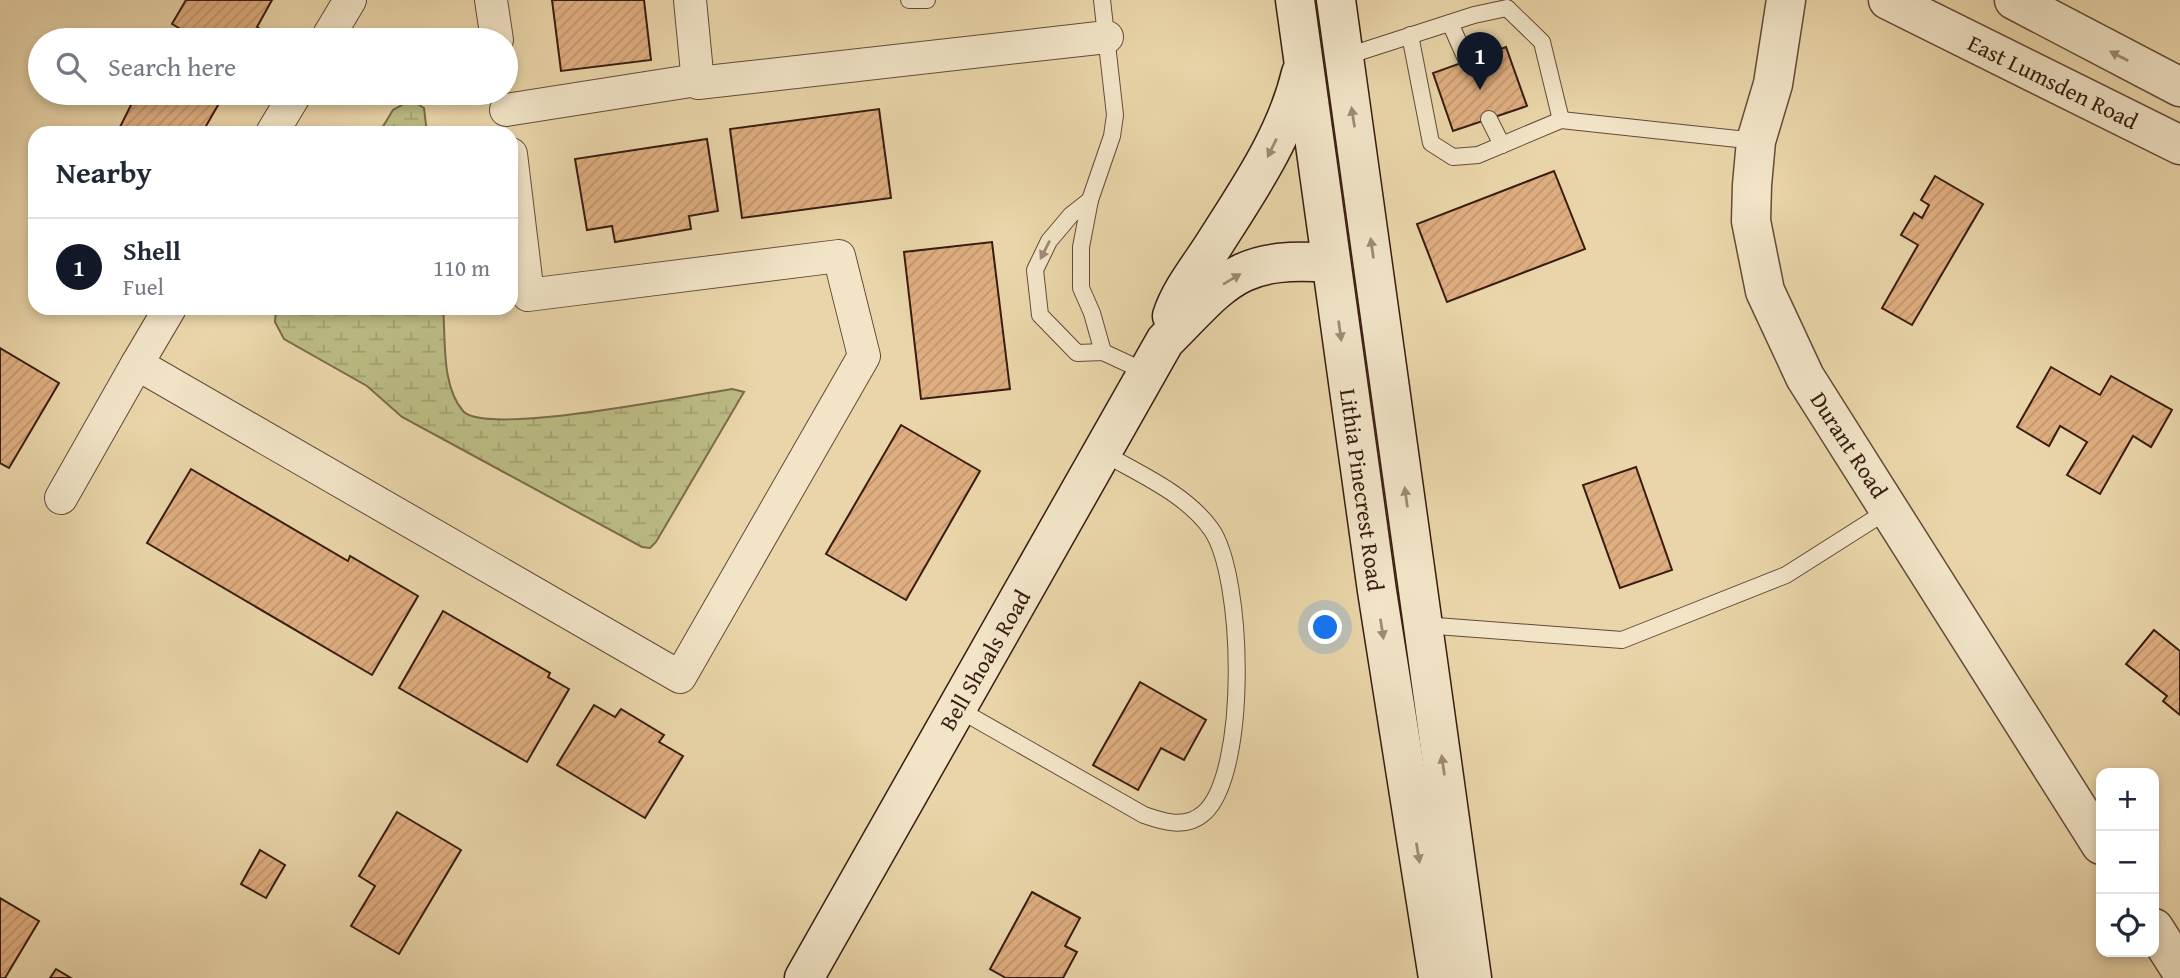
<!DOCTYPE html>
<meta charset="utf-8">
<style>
body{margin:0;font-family:"Gentium Book Plus",serif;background:#f6f6f7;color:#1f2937}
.controls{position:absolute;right:21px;bottom:21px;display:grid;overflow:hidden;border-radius:14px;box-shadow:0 4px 10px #0003}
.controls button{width:63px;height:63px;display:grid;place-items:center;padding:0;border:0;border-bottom:2px solid #e0e1e3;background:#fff;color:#1f2937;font:35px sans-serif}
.you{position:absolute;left:1326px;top:628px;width:24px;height:24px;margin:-18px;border:5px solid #fff;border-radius:50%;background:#1a73e8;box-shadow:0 0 0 10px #1a73e833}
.badge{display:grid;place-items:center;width:46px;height:46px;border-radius:50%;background:#111827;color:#fff;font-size:23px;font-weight:700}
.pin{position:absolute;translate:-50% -58px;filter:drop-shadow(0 2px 4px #0008)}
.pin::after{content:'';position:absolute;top:37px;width:24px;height:21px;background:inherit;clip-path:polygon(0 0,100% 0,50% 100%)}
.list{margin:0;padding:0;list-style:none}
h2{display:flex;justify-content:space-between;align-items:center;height:91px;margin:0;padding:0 28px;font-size:30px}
h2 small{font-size:23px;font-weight:400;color:#747a83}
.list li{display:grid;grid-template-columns:46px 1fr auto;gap:21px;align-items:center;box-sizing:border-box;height:98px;padding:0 28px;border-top:2px solid #e0e1e3}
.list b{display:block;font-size:26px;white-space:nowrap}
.list p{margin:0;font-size:23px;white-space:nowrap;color:#747a83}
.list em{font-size:23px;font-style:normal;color:#747a83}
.icon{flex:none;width:38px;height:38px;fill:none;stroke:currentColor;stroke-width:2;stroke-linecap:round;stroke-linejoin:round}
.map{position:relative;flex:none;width:2180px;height:978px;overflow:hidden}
.search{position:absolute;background:#fff;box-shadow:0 4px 10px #0003;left:28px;top:28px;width:490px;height:77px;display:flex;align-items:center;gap:18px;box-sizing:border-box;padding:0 24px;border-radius:38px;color:#747a83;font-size:26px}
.panel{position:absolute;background:#fff;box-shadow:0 4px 10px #0003;left:28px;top:126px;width:490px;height:189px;border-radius:21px}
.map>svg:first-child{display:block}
.wetland{fill:url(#wetland-marsh);stroke:#7a6c4a;stroke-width:2}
.building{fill:url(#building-hatch);stroke:#381c11;stroke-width:2}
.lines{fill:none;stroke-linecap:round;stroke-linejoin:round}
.service-casing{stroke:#644a37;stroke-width:18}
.minor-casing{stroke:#644a37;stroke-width:34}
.tertiary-casing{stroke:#644a37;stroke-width:41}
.secondary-casing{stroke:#381c11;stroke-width:41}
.service{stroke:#f1e4c7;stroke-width:16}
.minor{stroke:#f1e4c7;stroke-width:32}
.tertiary{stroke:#f1e4c7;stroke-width:38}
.secondary{stroke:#f1e4c7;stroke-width:38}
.oneway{fill:#9e8a75}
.labels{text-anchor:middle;stroke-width:6;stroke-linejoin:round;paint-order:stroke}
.street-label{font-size:23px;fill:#381c11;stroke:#f1e4c7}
</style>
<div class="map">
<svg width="2180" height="978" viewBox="0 0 2180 978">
<defs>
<pattern id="wetland-marsh" width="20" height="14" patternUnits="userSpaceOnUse" patternTransform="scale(1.75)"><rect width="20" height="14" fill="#bcbc84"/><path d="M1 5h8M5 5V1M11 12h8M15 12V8" fill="none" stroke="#a2a171"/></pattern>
<pattern id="building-hatch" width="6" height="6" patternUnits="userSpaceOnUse" patternTransform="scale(1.75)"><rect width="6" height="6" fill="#dfae80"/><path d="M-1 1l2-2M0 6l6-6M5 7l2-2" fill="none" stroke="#c0956e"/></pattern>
</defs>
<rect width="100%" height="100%" fill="#e9d5a9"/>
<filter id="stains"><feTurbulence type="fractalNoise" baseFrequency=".00286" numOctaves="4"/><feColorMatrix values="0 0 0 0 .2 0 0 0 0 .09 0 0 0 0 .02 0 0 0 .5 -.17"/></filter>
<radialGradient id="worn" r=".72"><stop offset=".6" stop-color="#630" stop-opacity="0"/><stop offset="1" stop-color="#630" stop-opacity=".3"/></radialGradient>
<g class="wetland">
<path d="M 411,100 L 424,108 L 427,133 L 379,133 L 393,110 Z"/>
<path d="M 276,308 L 443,308 C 446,341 441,385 463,411 C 485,437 692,395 732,389 L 744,392 L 656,542 L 650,548 L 642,547 L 402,417 L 367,386 L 284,339 L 275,322 Z"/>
</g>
<g class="building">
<path d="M 186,0 L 272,0 L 257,27 L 262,30 L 256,40 L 200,40 L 172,24 Z"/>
<path d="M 552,0 L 644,0 L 651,60 L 561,71 Z"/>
<path d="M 1506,47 L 1527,106 L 1453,131 L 1433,73 Z"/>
<path d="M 137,93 L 225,93 L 202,133 L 117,133 Z"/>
<path d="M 879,109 L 891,198 L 742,218 L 730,129 Z"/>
<path d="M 707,139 L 718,211 L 689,216 L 691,229 L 615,242 L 612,226 L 587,230 L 575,159 Z"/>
<path d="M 1554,171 L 1585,249 L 1447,302 L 1417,224 Z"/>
<path d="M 1935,176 L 1983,204 L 1912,325 L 1882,308 L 1918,245 L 1901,235 L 1914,213 L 1922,218 L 1929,205 L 1921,200 Z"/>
<path d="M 992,242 L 1010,389 L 921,399 L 904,252 Z"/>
<path d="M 0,348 L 59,383 L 9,468 L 0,463 Z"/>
<path d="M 2051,367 L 2100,395 L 2111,376 L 2172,410 L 2151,447 L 2133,436 L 2100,494 L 2067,475 L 2087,442 L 2060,426 L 2049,446 L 2017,427 Z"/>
<path d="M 901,425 L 980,471 L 906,600 L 826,554 Z"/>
<path d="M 1636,467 L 1672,570 L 1620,588 L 1583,485 Z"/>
<path d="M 191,469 L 348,561 L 350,556 L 418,596 L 372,675 L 147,543 Z"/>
<path d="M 443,611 L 550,673 L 548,677 L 569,689 L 527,762 L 399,688 Z"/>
<path d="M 2154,630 L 2180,651 L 2180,715 L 2163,701 L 2167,696 L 2126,664 Z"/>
<path d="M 1140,682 L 1206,720 L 1184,760 L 1161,748 L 1138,790 L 1093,765 Z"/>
<path d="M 594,705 L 615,717 L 621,709 L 664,735 L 659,742 L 683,756 L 645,818 L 557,765 Z"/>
<path d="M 397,812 L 461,850 L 399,954 L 351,926 L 375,886 L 359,876 Z"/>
<path d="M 260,850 L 285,865 L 266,898 L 241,884 Z"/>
<path d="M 1032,892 L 1080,918 L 1065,946 L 1077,952 L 1063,978 L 1006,978 L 990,969 Z"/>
<path d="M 0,898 L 39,921 L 5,978 L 0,978 Z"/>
<path d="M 56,969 L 71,978 L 50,978 Z"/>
</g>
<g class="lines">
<defs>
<g id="service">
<path d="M 909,0 L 927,0"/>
<path d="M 1102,0 L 1115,115 L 1112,136 L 1090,200 L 1081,247 L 1081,288 L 1092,313 L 1103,352"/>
<path d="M 1450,23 L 1467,61"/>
<path d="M 1410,35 L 1431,143 L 1453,157 L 1478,155 L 1561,120 L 1756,141"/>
<path d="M 1344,57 L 1474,15 L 1507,8 L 1542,42 L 1561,120"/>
<path d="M 1489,119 L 1502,145"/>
<path d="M 1090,200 L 1071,215 L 1049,241 L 1035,270 L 1040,315 L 1077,353 L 1103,352 L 1146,372"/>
<path d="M 1423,625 L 1622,640 L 1786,575 L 1890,509"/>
<path d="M 958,709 L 1144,815 C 1164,822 1186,829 1204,813 C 1249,773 1244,575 1211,529 C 1186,494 1140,474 1103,453"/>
</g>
<g id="minor">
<path d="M 491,0 L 497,40"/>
<path d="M 690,0 L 698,83 L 1107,37"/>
<path d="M 326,40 L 350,0"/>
<path d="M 506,110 L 697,80"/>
<path d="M 272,133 L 296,93"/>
<path d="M 170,308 L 137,364 L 680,677 L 864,356 L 839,256 L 528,295 L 511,154"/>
<path d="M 61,498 L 137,364"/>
</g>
<g id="tertiary">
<path d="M 1786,0 L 1773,84 L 1756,141 L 1752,185 L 1751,221 L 1765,291 L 1805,377 L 2101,845"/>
<path d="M 1888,0 L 2180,145"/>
<path d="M 2014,0 L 2180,87"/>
<path d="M 2154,928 L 2180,969"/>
</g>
<g id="secondary">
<path d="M 1295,0 L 1377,591 L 1438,978"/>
<path d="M 1336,0 L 1472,978"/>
<path d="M 1172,316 C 1180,291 1199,268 1213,246 C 1247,192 1286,137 1301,73"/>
<path d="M 804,978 L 1165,341 C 1226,280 1237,256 1330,263"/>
</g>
</defs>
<use href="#service" class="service-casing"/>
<use href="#minor" class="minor-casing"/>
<use href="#tertiary" class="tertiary-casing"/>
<use href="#secondary" class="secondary-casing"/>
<use href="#service" class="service"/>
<use href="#minor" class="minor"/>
<use href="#tertiary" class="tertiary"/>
<use href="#secondary" class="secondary"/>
</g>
<defs><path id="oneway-solid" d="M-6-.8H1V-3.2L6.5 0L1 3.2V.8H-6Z" transform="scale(1.75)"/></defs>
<g class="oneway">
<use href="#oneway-solid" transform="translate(2119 56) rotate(-153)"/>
<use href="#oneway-solid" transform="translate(1353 117) rotate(-99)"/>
<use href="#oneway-solid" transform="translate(1272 148) rotate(116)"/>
<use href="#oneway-solid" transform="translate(1372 248) rotate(-98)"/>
<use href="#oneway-solid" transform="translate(1045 250) rotate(117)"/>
<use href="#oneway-solid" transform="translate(1232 279) rotate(-31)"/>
<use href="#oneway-solid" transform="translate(1340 331) rotate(82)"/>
<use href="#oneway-solid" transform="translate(1406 497) rotate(-98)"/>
<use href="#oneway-solid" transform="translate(1382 629) rotate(81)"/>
<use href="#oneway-solid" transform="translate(1443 765) rotate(-98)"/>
<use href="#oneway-solid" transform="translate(1418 853) rotate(81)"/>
</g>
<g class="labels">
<g class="street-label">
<text transform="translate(2053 82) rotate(26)" y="8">East Lumsden Road</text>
<text transform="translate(1849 445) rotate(57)" y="8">Durant Road</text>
<text transform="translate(1362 490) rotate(82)" y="8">Lithia Pinecrest Road</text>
<text transform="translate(985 660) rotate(-60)" y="8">Bell Shoals Road</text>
</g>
</g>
<rect width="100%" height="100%" filter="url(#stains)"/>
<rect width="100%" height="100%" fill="url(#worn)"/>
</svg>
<div class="controls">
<button>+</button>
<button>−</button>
<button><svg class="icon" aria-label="locate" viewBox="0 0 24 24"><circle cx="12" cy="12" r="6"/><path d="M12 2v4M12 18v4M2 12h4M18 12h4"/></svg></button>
</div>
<div class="you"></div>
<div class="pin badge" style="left:1480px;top:90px">1</div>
<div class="search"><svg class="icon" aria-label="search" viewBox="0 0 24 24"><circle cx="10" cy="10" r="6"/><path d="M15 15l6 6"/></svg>Search here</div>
<section class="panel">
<h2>Nearby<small></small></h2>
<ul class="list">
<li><span class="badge">1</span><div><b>Shell</b><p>Fuel</p></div><em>110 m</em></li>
</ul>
</section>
</div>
